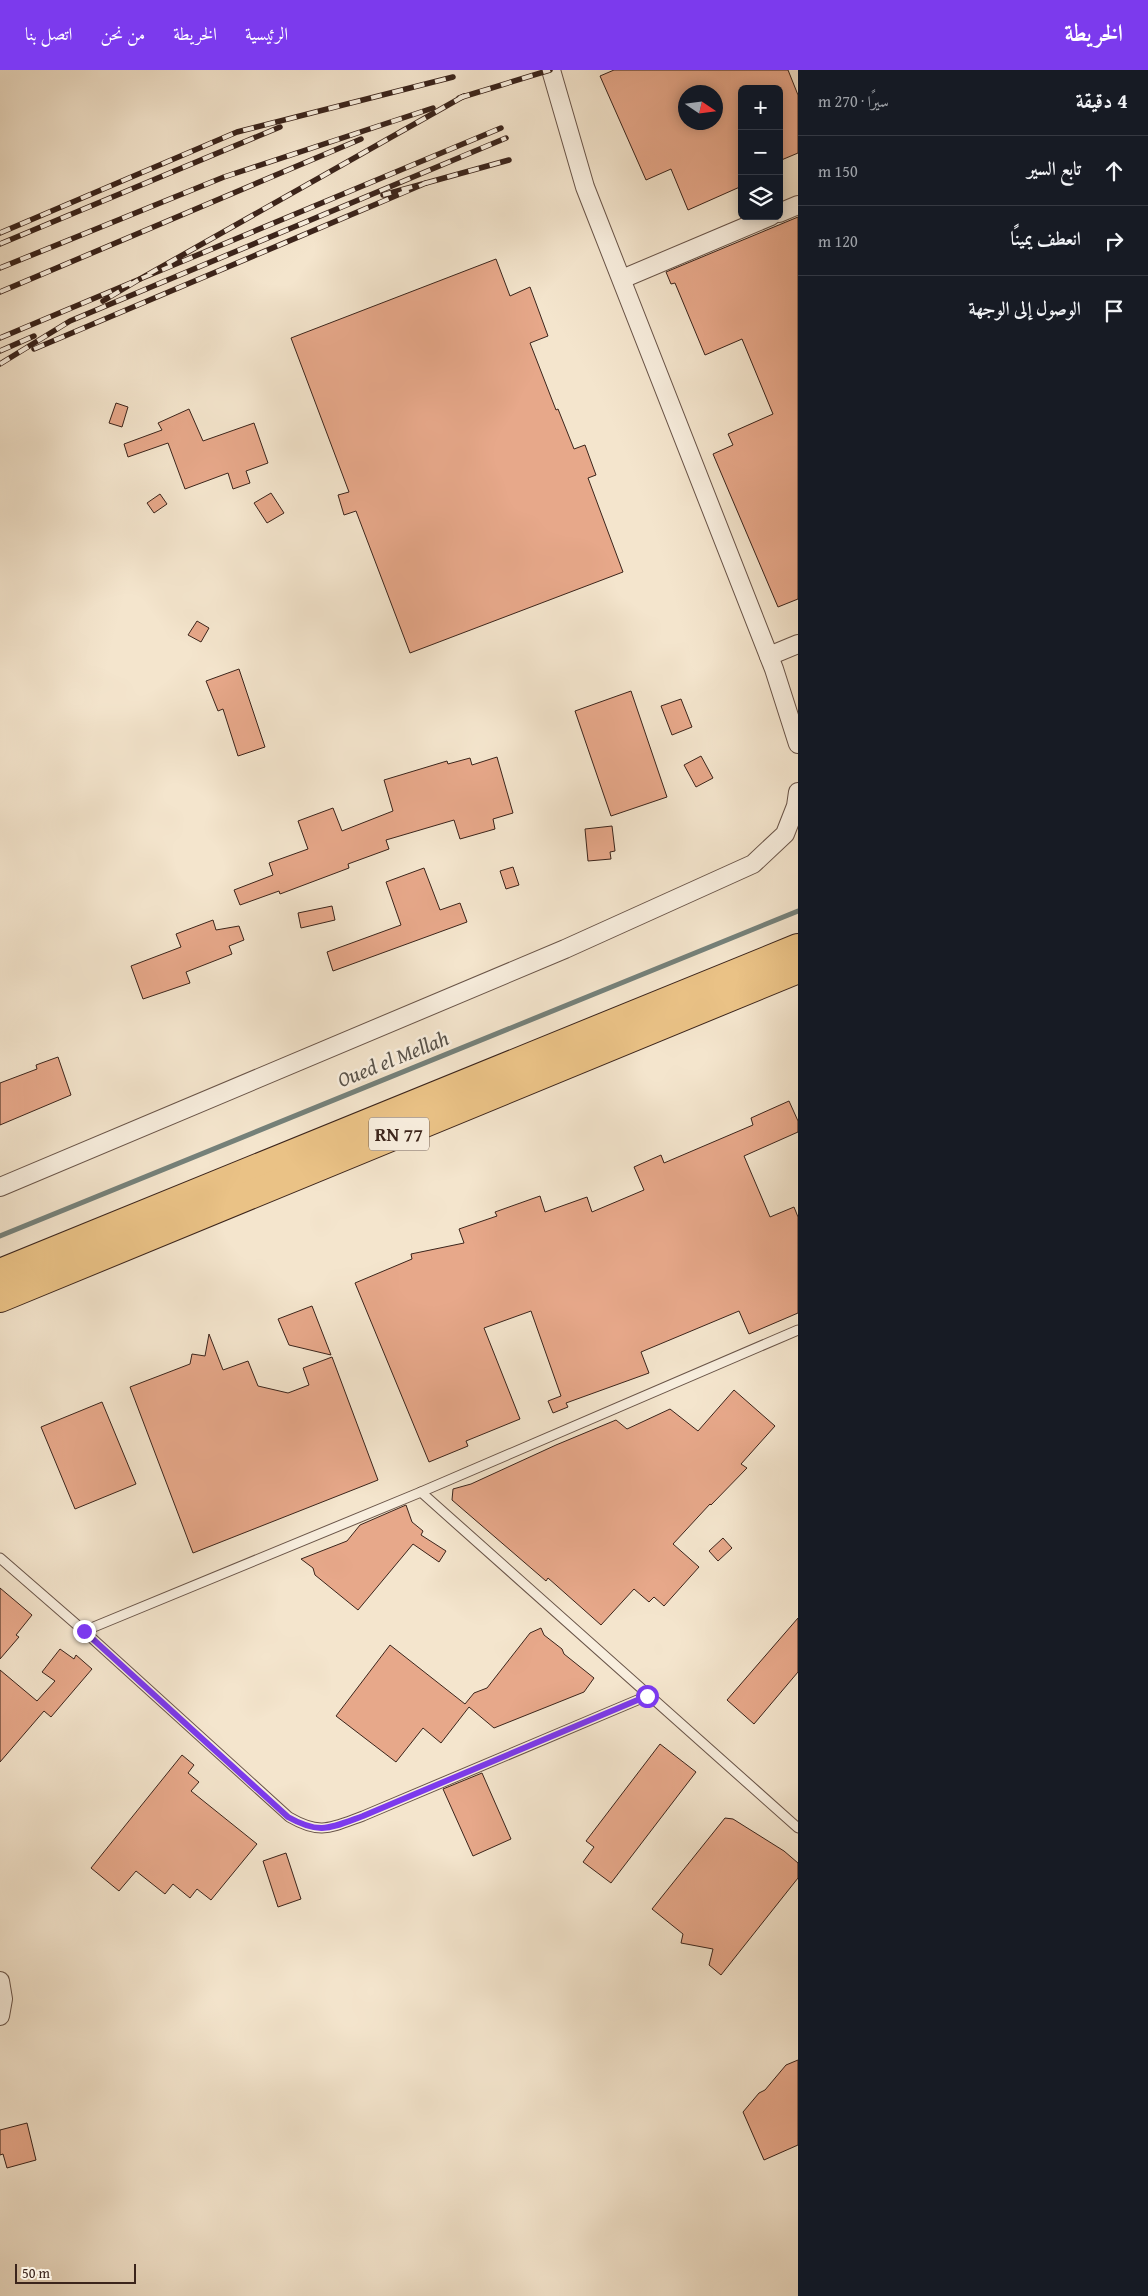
<!DOCTYPE html>
<html lang="ar">
<meta charset="utf-8">
<style>
body{margin:0;font-family:"Gentium Book Plus",Amiri,serif;background:#242831;color:#f1f3f6;direction:rtl}
.controls{position:absolute;right:15px;top:15px;display:grid;overflow:hidden;border-radius:8px;box-shadow:0 2px 12px #0003}
.controls button{width:45px;height:45px;display:grid;place-items:center;padding:0;border:0;border-bottom:1px solid #363941;background:#171b24;color:#f1f3f6;font:25px sans-serif}
.compass{position:absolute;left:678px;top:15px;width:45px;height:45px;border-radius:50%;background:#171b24;box-shadow:0 2px 12px #0003;rotate:103deg}
.scale{position:absolute;left:15px;bottom:12px;width:121px;box-sizing:border-box;padding-left:5px;border:2px solid #3b241b;border-top:0;font-size:14px;line-height:18px;white-space:nowrap;color:#3b241b;-webkit-text-stroke:4px #f8eede;paint-order:stroke}
.stop{position:absolute;width:15px;height:15px;margin:-11px;border:4px solid #7c3aed;border-radius:50%;background:#fff}
.stop.end{background:#7c3aed;border-color:#fff;box-shadow:0 1px 5px #0008}
.list{margin:0;padding:0;list-style:none}
h2{display:flex;justify-content:space-between;align-items:center;height:65px;margin:0;padding:0 20px;font-size:21px}
h2 small{font-size:16px;font-weight:400;color:#9ea1a6}
.list li{display:grid;grid-template-columns:32px 1fr auto;gap:15px;align-items:center;box-sizing:border-box;height:70px;padding:0 20px;border-top:1px solid #363941}
.list b{display:block;font-size:19px;white-space:nowrap}
.list em{font-size:16px;font-style:normal;color:#9ea1a6}
.icon{flex:none;width:28px;height:28px;fill:none;stroke:currentColor;stroke-width:2;stroke-linecap:round;stroke-linejoin:round}
.map{position:relative;flex:none;width:798px;height:2226px;overflow:hidden;direction:ltr}
header{display:flex;align-items:center;gap:30px;box-sizing:border-box;height:70px;padding:0 25px;background:#7c3aed;color:#fff}
header strong{font-size:24px}
nav{display:flex;gap:28px;margin-inline-start:auto;font-size:18px}
main{display:flex}
aside{flex:1;background:#171b24}
.map>svg:first-child{display:block}
.lines{fill:none;stroke-linecap:round;stroke-linejoin:round}
.stream{stroke:#75817a;stroke-width:5}
.building{fill:#e7a88a;stroke:#3b241b;fill-rule:evenodd}
.lane-casing{stroke:#695448;stroke-width:11}
.street-casing{stroke:#695448;stroke-width:20}
.primary-casing{stroke:#3b241b;stroke-width:30}
.lane{stroke:#f8eede;stroke-width:9}
.street{stroke:#f8eede;stroke-width:18}
.primary{stroke:#eac286;stroke-width:28}
.rail-casing{stroke:#3b241b;stroke-width:5.5}
.rail{stroke:#f8eede;stroke-width:4;stroke-dasharray:11;stroke-linecap:butt}
.route{stroke:#7c3aed;stroke-width:6}
.labels{text-anchor:middle;stroke-width:5;stroke-linejoin:round;paint-order:stroke}
.shield{fill:#f8eede;stroke:#746156;stroke-width:1}
.shield-label{font-size:19px;font-weight:bold;fill:#3b241b}
.water-label{font-size:21px;font-style:italic;fill:#58524a;stroke:#f8eede}
</style>
<header>
<strong>الخريطة</strong>
<nav><a>الرئيسية</a><a>الخريطة</a><a>من نحن</a><a>اتصل بنا</a></nav>
</header>
<main>
<aside>
<h2>4 دقيقة<small>سيرًا · 270 m</small></h2>
<ul class="list">
<li><svg class="icon" aria-label="ahead" viewBox="0 0 24 24"><path d="M12 20V5M6 11l6-6 6 6"/></svg><div><b>تابع السير</b></div><em>150 m</em></li>
<li><svg class="icon" aria-label="right" viewBox="0 0 24 24"><path d="M7 20v-9h11M14 6l5 5-5 5"/></svg><div><b>انعطف يمينًا</b></div><em>120 m</em></li>
<li><svg class="icon" aria-label="arrive" viewBox="0 0 24 24"><path d="M6 21V4h12l-3 4 3 4H6"/></svg><div><b>الوصول إلى الوجهة</b></div></li>
</ul>
</aside>
<div class="map">
<svg width="798" height="2226" viewBox="0 0 798 2226">
<rect width="100%" height="100%" fill="#f4e5cd"/>
<filter id="stains"><feTurbulence type="fractalNoise" baseFrequency=".004" numOctaves="4"/><feColorMatrix values="0 0 0 0 .2 0 0 0 0 .09 0 0 0 0 .02 0 0 0 .5 -.17"/></filter>
<radialGradient id="worn" r=".72"><stop offset=".6" stop-color="#630" stop-opacity="0"/><stop offset="1" stop-color="#630" stop-opacity=".3"/></radialGradient>
<g class="lines">
<path class="stream" d="M 0,1166 L 798,841"/>
</g>
<g class="building">
<path d="M 614,0 L 788,0 L 798,25 L 798,83 L 779,91 L 779,19 L 742,19 L 742,116 L 688,140 L 671,99 L 646,110 L 600,6 ZM 686,22 L 716,22 L 716,52 L 686,52 Z"/>
<path d="M 798,147 L 798,529 L 778,537 L 713,384 L 733,375 L 728,364 L 773,344 L 742,269 L 705,285 L 675,213 L 671,214 L 666,202 Z"/>
<path d="M 496,189 L 510,226 L 530,217 L 548,266 L 530,273 L 556,340 L 558,339 L 574,379 L 585,375 L 596,405 L 588,408 L 623,502 L 410,583 L 356,441 L 344,445 L 338,425 L 349,422 L 291,268 Z"/>
<path d="M 116,333 L 128,337 L 122,357 L 109,353 Z"/>
<path d="M 189,339 L 203,371 L 254,353 L 268,393 L 246,401 L 250,413 L 233,419 L 228,403 L 185,419 L 168,373 L 128,387 L 124,374 L 162,360 L 158,353 Z"/>
<path d="M 271,423 L 284,443 L 267,453 L 254,433 Z"/>
<path d="M 160,424 L 167,434 L 154,443 L 147,433 Z"/>
<path d="M 197,551 L 209,558 L 201,572 L 188,565 Z"/>
<path d="M 239,599 L 265,677 L 238,686 L 223,639 L 218,641 L 206,611 Z"/>
<path d="M 631,621 L 667,727 L 611,746 L 575,641 Z"/>
<path d="M 681,629 L 692,657 L 672,665 L 661,636 Z"/>
<path d="M 701,686 L 713,708 L 696,717 L 684,695 Z"/>
<path d="M 497,687 L 513,743 L 493,749 L 495,759 L 460,769 L 454,750 L 386,770 L 389,779 L 348,794 L 349,798 L 280,824 L 279,821 L 240,835 L 234,820 L 273,805 L 269,793 L 308,779 L 298,751 L 333,738 L 342,761 L 393,741 L 384,710 L 447,691 L 448,694 L 470,688 L 472,695 Z"/>
<path d="M 612,756 L 615,781 L 610,782 L 611,789 L 588,791 L 585,759 Z"/>
<path d="M 513,797 L 519,815 L 506,819 L 500,801 Z"/>
<path d="M 424,798 L 440,840 L 460,833 L 467,852 L 333,901 L 327,882 L 401,855 L 386,812 Z"/>
<path d="M 332,836 L 335,850 L 301,858 L 298,843 Z"/>
<path d="M 213,850 L 216,860 L 239,856 L 244,870 L 229,876 L 232,884 L 186,902 L 190,913 L 143,929 L 131,896 L 181,877 L 176,864 Z"/>
<path d="M 58,987 L 71,1025 L 0,1055 L 0,1013 L 37,999 L 36,995 Z"/>
<path d="M 789,1031 L 798,1051 L 798,1062 L 744,1086 L 770,1147 L 794,1137 L 798,1147 L 798,1243 L 749,1264 L 739,1241 L 641,1282 L 649,1303 L 566,1333 L 568,1337 L 553,1343 L 548,1331 L 561,1326 L 531,1241 L 484,1258 L 520,1349 L 466,1371 L 468,1376 L 429,1392 L 355,1213 L 412,1189 L 411,1184 L 464,1173 L 459,1159 L 497,1146 L 495,1142 L 540,1126 L 545,1142 L 587,1127 L 592,1142 L 644,1120 L 634,1097 L 661,1085 L 664,1093 L 753,1055 L 751,1048 Z"/>
<path d="M 312,1236 L 331,1285 L 289,1275 L 278,1249 Z"/>
<path d="M 209,1264 L 223,1300 L 248,1291 L 258,1316 L 288,1323 L 309,1315 L 303,1298 L 332,1287 L 378,1410 L 193,1483 L 130,1317 L 190,1294 L 192,1284 L 205,1286 Z"/>
<path d="M 734,1320 L 775,1356 L 741,1394 L 747,1398 L 711,1435 L 710,1434 L 673,1474 L 699,1497 L 664,1536 L 654,1527 L 649,1532 L 634,1519 L 601,1555 L 548,1508 L 546,1511 L 452,1430 L 453,1419 L 471,1414 L 556,1375 L 616,1350 L 627,1359 L 670,1339 L 698,1361 Z"/>
<path d="M 102,1332 L 136,1414 L 75,1439 L 41,1357 Z"/>
<path d="M 406,1435 L 412,1452 L 423,1461 L 421,1465 L 446,1481 L 439,1492 L 413,1474 L 358,1540 L 315,1505 L 313,1498 L 301,1489 L 347,1471 L 360,1455 Z"/>
<path d="M 723,1468 L 732,1478 L 718,1491 L 709,1481 Z"/>
<path d="M 0,1518 L 32,1545 L 16,1565 L 19,1567 L 0,1589 Z"/>
<path d="M 798,1548 L 798,1602 L 754,1654 L 727,1630 Z"/>
<path d="M 541,1558 L 544,1565 L 562,1579 L 564,1584 L 594,1608 L 584,1622 L 494,1658 L 469,1637 L 441,1673 L 423,1658 L 396,1692 L 336,1646 L 390,1575 L 465,1634 L 474,1623 L 487,1618 L 530,1563 Z"/>
<path d="M 60,1579 L 74,1589 L 76,1585 L 92,1599 L 51,1647 L 44,1641 L 0,1692 L 0,1600 L 37,1631 L 55,1611 L 42,1602 Z"/>
<path d="M 660,1674 L 696,1702 L 611,1813 L 583,1792 L 594,1777 L 586,1771 Z"/>
<path d="M 182,1685 L 194,1695 L 188,1703 L 199,1712 L 191,1721 L 257,1774 L 211,1830 L 197,1819 L 190,1828 L 173,1814 L 165,1824 L 136,1801 L 119,1821 L 91,1798 Z"/>
<path d="M 482,1703 L 511,1769 L 473,1786 L 443,1719 Z"/>
<path d="M 725,1748 L 733,1749 L 784,1781 L 798,1793 L 798,1808 L 721,1905 L 709,1895 L 713,1879 L 681,1873 L 683,1864 L 652,1839 Z"/>
<path d="M 286,1783 L 301,1829 L 278,1837 L 263,1791 Z"/>
<path d="M 798,1990 L 798,2075 L 764,2090 L 743,2042 L 759,2023 L 765,2020 L 786,1995 Z"/>
<path d="M 27,2053 L 36,2090 L 7,2098 L 3,2084 L 0,2085 L 0,2060 Z"/>
</g>
<g class="lines">
<defs>
<g id="lane">
<path d="M 421,1422 L 798,1758"/>
<path d="M 0,1488 L 84,1561 L 289,1747 C 320,1765 330,1758 363,1746 L 647,1626"/>
<path d="M 84,1561 L 421,1422 L 798,1260"/>
</g>
<g id="street">
<path d="M 551,0 L 585,117 L 774,599 L 798,674"/>
<path d="M 779,143 L 798,135"/>
<path d="M 622,209 L 771,146"/>
<path d="M 769,586 L 798,574"/>
<path d="M 0,1117 L 565,879 L 753,794 L 785,764 L 796,736 L 798,722"/>
<path d="M 0,1911 L 3,1929 L 0,1946"/>
</g>
<g id="primary">
<path d="M 0,1203 L 798,878"/>
<path d="M 0,1228 L 798,899"/>
</g>
</defs>
<use href="#lane" class="lane-casing"/>
<use href="#street" class="street-casing"/>
<use href="#primary" class="primary-casing"/>
<use href="#lane" class="lane"/>
<use href="#street" class="street"/>
<use href="#primary" class="primary"/>
<defs>
<g id="rail">
<path d="M 464,26 L 140,209 L 501,58"/>
<path d="M 459,28 L 550,0"/>
<path d="M 426,113 L 509,90"/>
<path d="M 0,163 L 237,62 L 453,7"/>
<path d="M 0,174 L 280,57"/>
<path d="M 0,198 L 224,107 L 433,38"/>
<path d="M 0,222 L 361,69"/>
<path d="M 0,268 L 140,209 L 103,231"/>
<path d="M 34,279 L 426,113 L 383,125"/>
<path d="M 0,281 L 34,266"/>
<path d="M 0,294 L 70,251 L 506,68"/>
</g>
</defs>
<use href="#rail" class="rail-casing"/>
<use href="#rail" class="rail"/>
</g>
<g class="lines">
<path class="route" d="M 84,1561 L 288,1747 C 320,1765 330,1758 363,1746 L 647,1626"/>
</g>
<g class="labels">
<rect class="shield" x="369" y="1047.5" width="60" height="33" rx="4"/>
<g class="shield-label">
<text x="399" y="1071">RN 77</text>
</g>
<g class="water-label">
<text transform="translate(393 989) rotate(-22)" y="7">Oued el Mellah</text>
</g>
</g>
<rect width="100%" height="100%" filter="url(#stains)"/>
<rect width="100%" height="100%" fill="url(#worn)"/>
</svg>
<div class="controls">
<button>+</button>
<button>−</button>
<button><svg class="icon" aria-label="layers" viewBox="0 0 24 24"><path d="M12 4l9 5-9 5-9-5zM3 14l9 5 9-5"/></svg></button>
</div>
<svg class="compass" viewBox="-18 -18 36 36"><path d="M0-13l5 13h-10z" fill="#e53935"/><path d="M0 13l5-13h-10z" fill="#9ea1a6"/></svg>
<div class="scale">50 m</div>
<div class="stop" style="left:647px;top:1626px"></div>
<div class="stop end" style="left:84px;top:1561px"></div>
</div>
</main>
